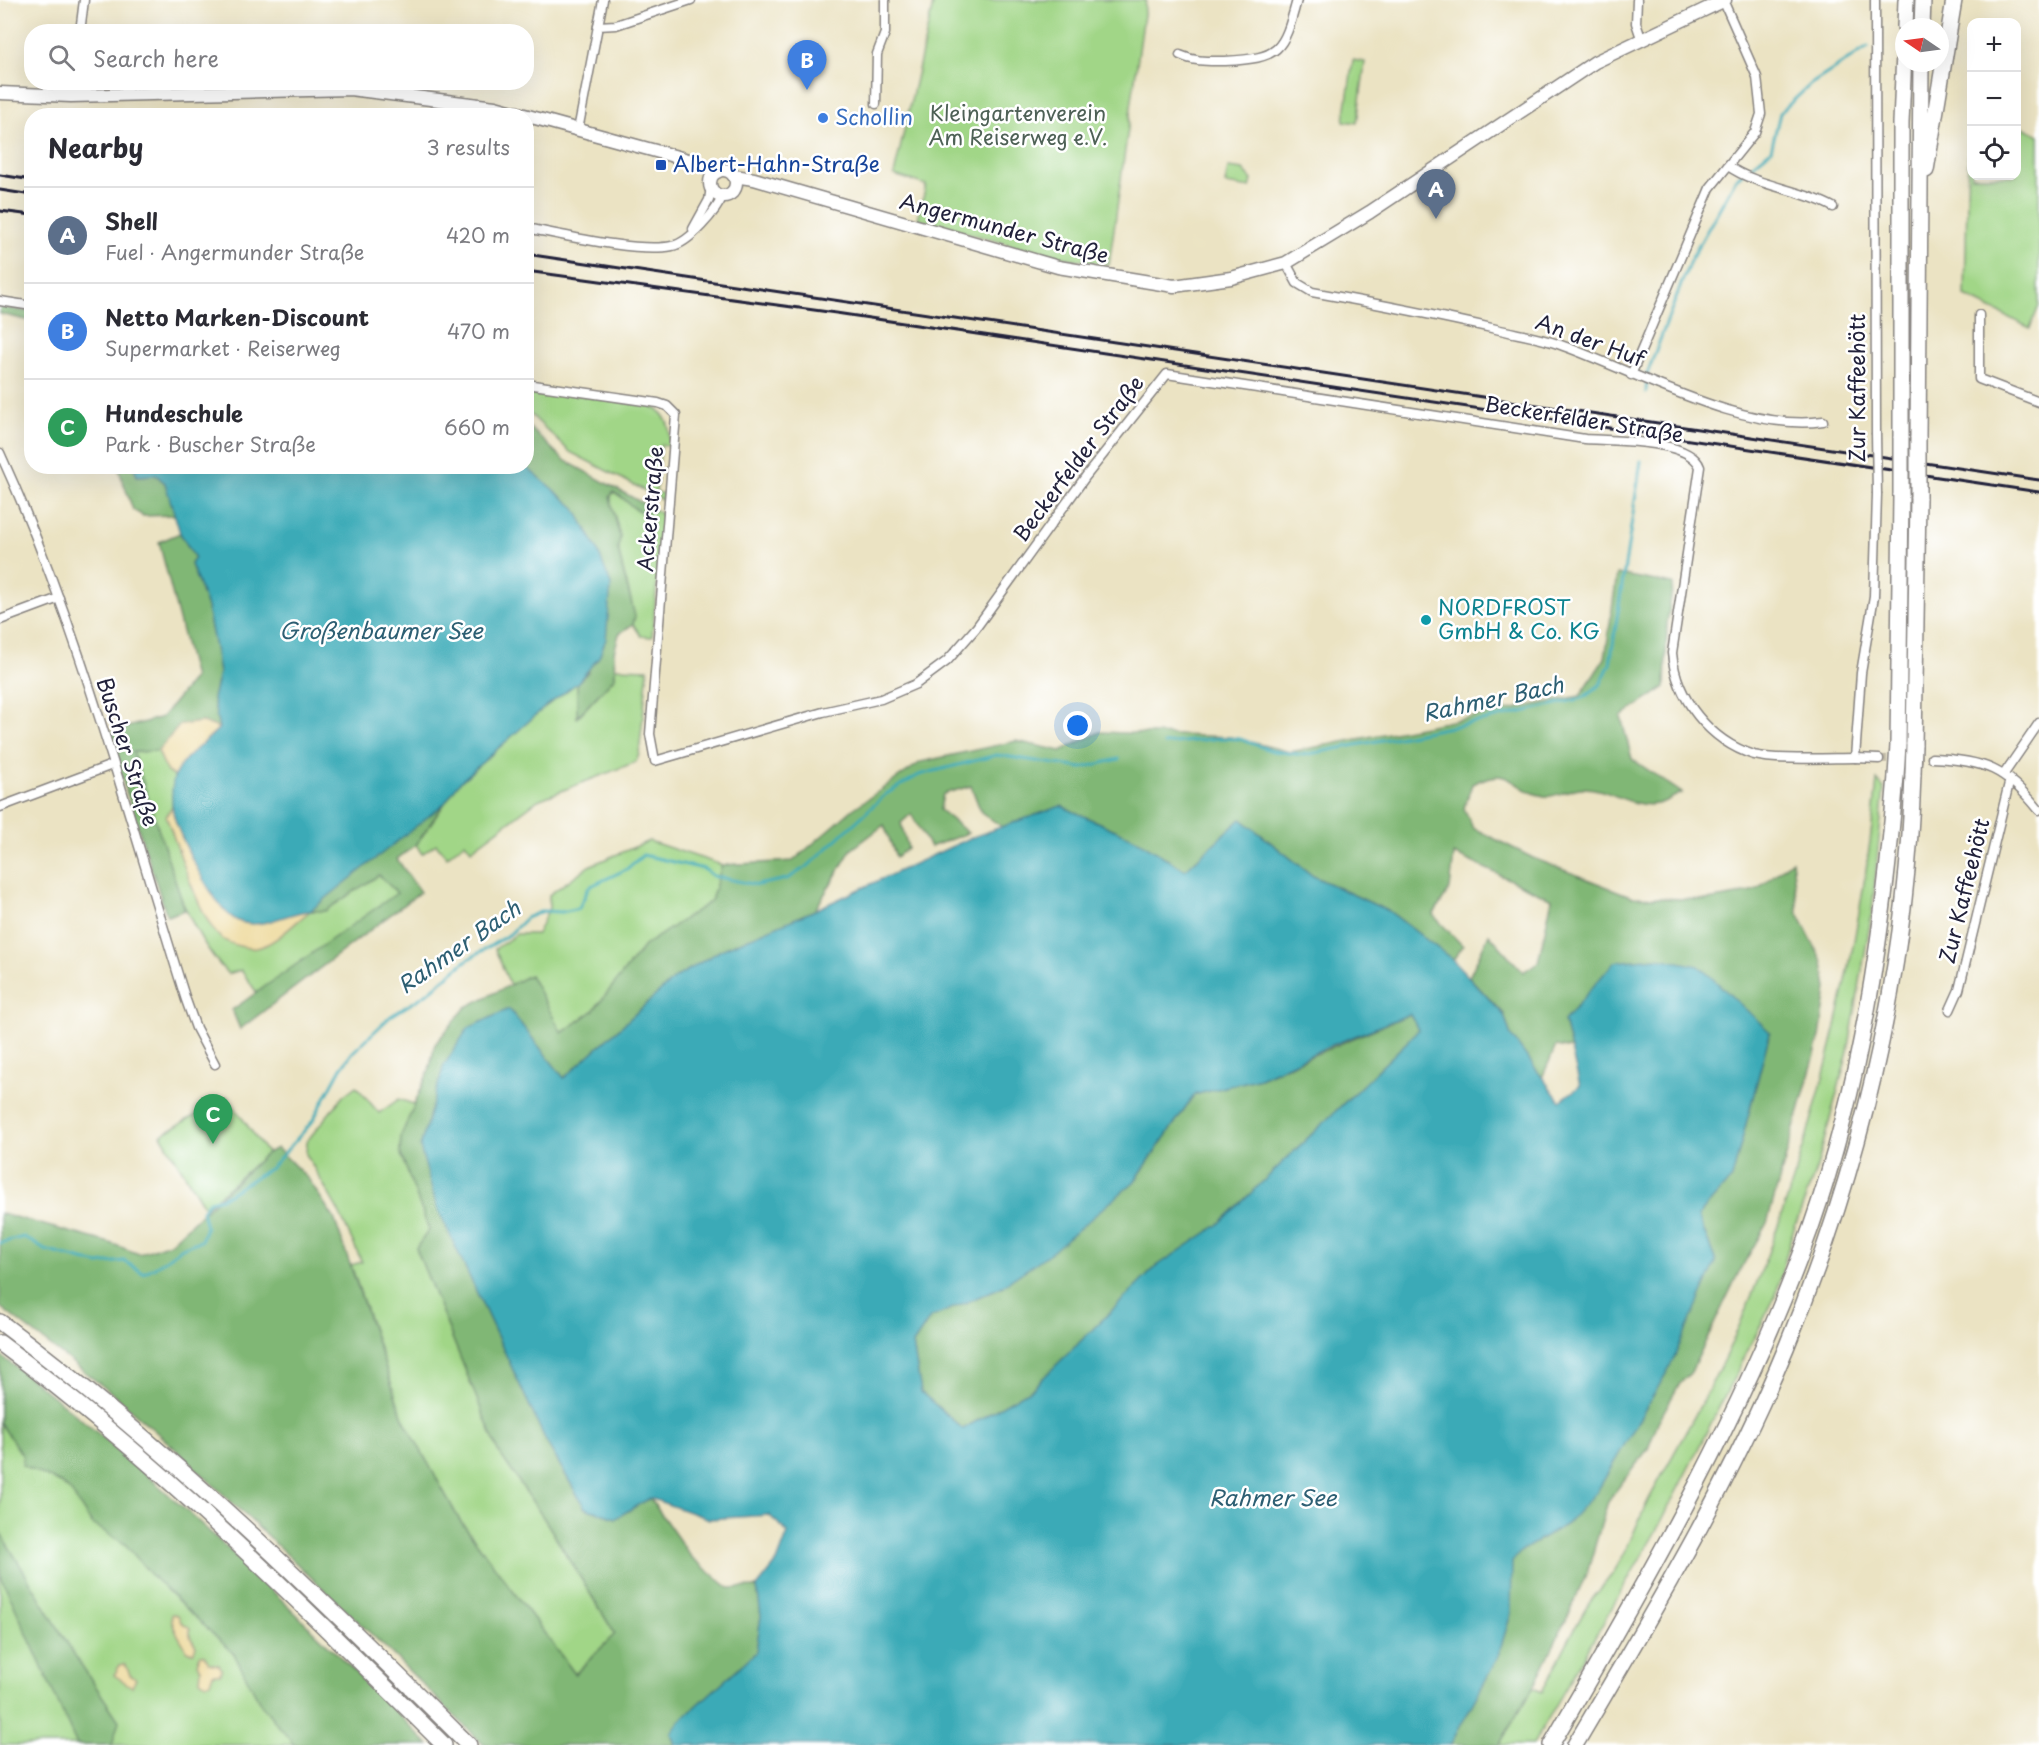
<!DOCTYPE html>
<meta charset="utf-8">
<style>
body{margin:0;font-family:"Playpen Sans",sans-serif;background:#f2f2f3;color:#2b2b33}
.controls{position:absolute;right:18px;top:18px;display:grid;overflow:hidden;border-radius:12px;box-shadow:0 6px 24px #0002}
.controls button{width:54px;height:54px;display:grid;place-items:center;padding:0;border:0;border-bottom:2px solid #e1e1e2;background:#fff;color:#2b2b33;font:30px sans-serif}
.compass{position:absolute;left:1895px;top:18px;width:54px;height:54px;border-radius:50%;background:#fff;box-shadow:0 6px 24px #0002;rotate:283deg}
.you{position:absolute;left:1078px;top:726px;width:21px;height:21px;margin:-15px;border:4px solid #fff;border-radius:50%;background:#1a73e8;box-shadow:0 0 0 9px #1a73e833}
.badge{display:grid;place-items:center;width:39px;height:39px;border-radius:50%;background:#111827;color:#fff;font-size:20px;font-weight:700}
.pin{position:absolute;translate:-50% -50px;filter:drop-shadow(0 2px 3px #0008)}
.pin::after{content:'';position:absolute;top:32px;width:21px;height:18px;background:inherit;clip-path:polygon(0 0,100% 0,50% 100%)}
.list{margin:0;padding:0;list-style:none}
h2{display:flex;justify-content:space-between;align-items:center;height:78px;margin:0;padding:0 24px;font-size:26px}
h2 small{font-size:20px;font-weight:400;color:#7c7c81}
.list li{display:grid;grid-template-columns:39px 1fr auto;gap:18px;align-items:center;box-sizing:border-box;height:96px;padding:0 24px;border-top:2px solid #e1e1e2}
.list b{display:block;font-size:22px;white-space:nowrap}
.list p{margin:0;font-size:20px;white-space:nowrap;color:#7c7c81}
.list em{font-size:20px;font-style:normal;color:#7c7c81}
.icon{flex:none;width:33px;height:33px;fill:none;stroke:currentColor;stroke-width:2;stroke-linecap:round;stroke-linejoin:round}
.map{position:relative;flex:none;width:2039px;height:1745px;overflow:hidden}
.search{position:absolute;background:#fff;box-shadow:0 6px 24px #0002;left:24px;top:24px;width:510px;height:66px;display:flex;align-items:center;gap:15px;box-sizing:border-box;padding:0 21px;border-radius:24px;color:#7c7c81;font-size:22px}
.panel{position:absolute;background:#fff;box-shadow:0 6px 24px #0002;left:24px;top:108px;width:510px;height:366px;border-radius:24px}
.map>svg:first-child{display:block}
.green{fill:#a1d687;stroke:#627c61;stroke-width:1.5}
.forest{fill:#80b774;stroke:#516c58;stroke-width:1.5}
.sand{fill:#eeda9e;stroke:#887e6c;stroke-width:1.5}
.water{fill:#3aaab7;stroke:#2e6679;stroke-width:1.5;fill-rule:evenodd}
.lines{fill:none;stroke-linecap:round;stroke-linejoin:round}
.stream{stroke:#3aaab7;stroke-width:3}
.minor-tunnel{stroke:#c3bca8;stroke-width:8;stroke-dasharray:8 4;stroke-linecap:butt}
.minor-casing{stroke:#86827f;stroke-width:11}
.secondary-casing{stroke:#86827f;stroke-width:15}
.motorway-casing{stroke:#86827f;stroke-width:18}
.minor{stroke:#fff;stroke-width:8}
.secondary{stroke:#fff;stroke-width:12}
.motorway{stroke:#fff;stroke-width:15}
.rail{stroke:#22223b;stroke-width:3}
.minor-bridge-casing{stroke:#86827f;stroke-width:11;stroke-linecap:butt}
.motorway-bridge-casing{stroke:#86827f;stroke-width:18;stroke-linecap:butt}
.minor-bridge{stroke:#fff;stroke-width:8}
.motorway-bridge{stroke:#fff;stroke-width:15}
.shop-dot{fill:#3f7fe0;stroke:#fff;stroke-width:2}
.transit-dot{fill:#1a4fb4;stroke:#fff;stroke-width:2}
.culture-dot{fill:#0f9aa8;stroke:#fff;stroke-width:2}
.labels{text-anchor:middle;stroke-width:5;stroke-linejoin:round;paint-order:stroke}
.park-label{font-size:21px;fill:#4e6156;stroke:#fff}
.shop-label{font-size:21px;fill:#366cbe;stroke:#fff;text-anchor:start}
.transit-label{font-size:21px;fill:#164399;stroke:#fff;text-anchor:start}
.street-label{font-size:21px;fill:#22223b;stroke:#fff}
.culture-label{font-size:21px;fill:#0d838f;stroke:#fff;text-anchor:start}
.water-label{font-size:22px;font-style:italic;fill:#2d5f73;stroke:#fff}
</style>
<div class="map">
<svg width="2039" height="1745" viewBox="0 0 2039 1745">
<rect width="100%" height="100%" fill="#fff"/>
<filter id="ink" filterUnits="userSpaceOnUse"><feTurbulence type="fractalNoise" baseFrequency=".0167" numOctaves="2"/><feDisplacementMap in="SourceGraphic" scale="12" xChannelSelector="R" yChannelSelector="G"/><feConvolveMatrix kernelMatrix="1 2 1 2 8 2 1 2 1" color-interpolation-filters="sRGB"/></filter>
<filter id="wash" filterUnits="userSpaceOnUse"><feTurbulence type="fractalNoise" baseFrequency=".008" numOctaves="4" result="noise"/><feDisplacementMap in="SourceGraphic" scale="24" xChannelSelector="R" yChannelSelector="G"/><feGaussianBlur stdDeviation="1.35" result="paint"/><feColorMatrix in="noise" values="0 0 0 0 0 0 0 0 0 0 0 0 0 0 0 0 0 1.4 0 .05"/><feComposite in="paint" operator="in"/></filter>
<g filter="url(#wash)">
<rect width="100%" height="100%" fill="#ebe3c3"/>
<g class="green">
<path d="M 934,0 L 1146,0 L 1109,265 L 1043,254 L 918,219 L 926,185 L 894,175 Z"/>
<path d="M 1353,60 L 1365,62 L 1357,123 L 1344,121 Z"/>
<path d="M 1969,102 L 1972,103 L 1972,176 L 2016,176 L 2017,124 L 2039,135 L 2039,306 L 2030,328 L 1965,296 Z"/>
<path d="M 1228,168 L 1243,170 L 1252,180 L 1250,188 L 1225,184 Z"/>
<path d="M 532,388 L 652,406 C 668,415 671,428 669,446 L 661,445 L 656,492 L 664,494 L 663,500 L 570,452 L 527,411 L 526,389 Z"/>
<path d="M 613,492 C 627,498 629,507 647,513 L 655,510 L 663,515 L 652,637 L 641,636 L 633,624 C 637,609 621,570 619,551 C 618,546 620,542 620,537 C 618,521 605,507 613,492 Z"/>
<path d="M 615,668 L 648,669 L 639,754 L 636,762 L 538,800 L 471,850 L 465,842 L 447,857 L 436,844 L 422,854 L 416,845 L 459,783 L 545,707 L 577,683 L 578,717 L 615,677 Z"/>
<path d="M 158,751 L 167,772 L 174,776 L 173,805 L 166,816 L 239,946 L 256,948 L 268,943 L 310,911 L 325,910 L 379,875 L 398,893 L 257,993 L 241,970 L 228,974 C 175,918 156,823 133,752 Z"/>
<path d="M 1877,780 L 1884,788 L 1872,912 L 1848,1052 L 1817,1167 L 1791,1237 L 1776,1295 L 1660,1524 L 1533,1745 L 1499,1745 L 1533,1688 L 1542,1692 C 1557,1664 1571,1633 1588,1605 C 1596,1593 1607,1582 1615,1570 C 1629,1548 1637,1522 1649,1499 C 1680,1441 1714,1385 1740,1324 C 1810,1158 1860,959 1877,780 Z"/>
<path d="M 649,841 L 722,865 L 711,901 L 644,946 L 593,1011 L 561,1033 L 530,975 L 510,985 L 495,949 L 517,934 L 537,934 L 549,908 L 549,895 L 589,866 Z"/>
<path d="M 356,1086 L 379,1113 L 399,1099 L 416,1105 L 401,1136 L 400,1151 L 429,1230 L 416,1248 L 498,1451 L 547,1523 L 615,1634 L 575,1674 L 459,1519 L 403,1418 L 351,1265 L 362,1262 L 338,1210 L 306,1154 L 307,1141 L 343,1096 Z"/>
<path d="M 227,1097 L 267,1153 L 205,1208 L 161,1135 Z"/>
<path d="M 0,1399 L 362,1745 L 0,1745 Z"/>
</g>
<g class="forest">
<path d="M 0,307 L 31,312 L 31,321 L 0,314 Z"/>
<path d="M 527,425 L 564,460 L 655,510 C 634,519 630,499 613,492 L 610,497 L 620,537 L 618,549 L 622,567 L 635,616 L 633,624 L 619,634 L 614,652 L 615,677 L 577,717 L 577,683 L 588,672 L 611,585 L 597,549 L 574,507 L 526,467 Z"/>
<path d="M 118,467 L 134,467 L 137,476 L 156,475 L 165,483 L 176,515 L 143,516 L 133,510 Z"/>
<path d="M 180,533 L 195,558 L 191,564 L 207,607 L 216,653 L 219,673 L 213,699 L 219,728 L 202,722 L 180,725 L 158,751 L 133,752 L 185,910 L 167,916 L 107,733 L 162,717 L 194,678 L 159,542 Z"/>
<path d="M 1617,574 L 1673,584 L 1667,624 L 1665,687 L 1621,717 L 1632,759 L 1682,793 C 1674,796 1665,803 1657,804 C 1630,809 1607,786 1580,788 C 1568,789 1556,798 1544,796 C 1509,790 1514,763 1472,784 L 1464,808 L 1473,828 L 1533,858 L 1633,897 L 1708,900 L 1737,895 L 1758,889 L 1792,860 L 1798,913 L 1823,963 L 1827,988 L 1820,1037 L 1767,1223 L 1738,1274 L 1691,1372 L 1679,1385 L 1658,1422 L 1648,1449 L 1608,1501 L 1588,1570 L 1571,1610 L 1533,1688 L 1499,1745 L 1450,1745 L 1497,1659 L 1511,1614 L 1511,1562 L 1521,1551 L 1567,1524 L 1716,1262 L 1698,1216 L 1732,1178 L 1770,1032 L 1564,1021 L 1571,1049 L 1556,1046 L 1542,1078 L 1511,1036 L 1504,1014 L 1469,977 L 1489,934 L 1523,972 L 1538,962 L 1552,899 L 1454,854 L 1450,889 L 1433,915 L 1463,946 L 1453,960 L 1390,912 L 1313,876 L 1241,819 L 1185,870 L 1135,839 L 1061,806 L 1002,827 L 981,812 L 971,786 L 943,794 L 940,810 L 968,833 L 930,847 L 911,814 L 901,823 L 908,848 L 896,857 L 884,825 L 851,850 L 815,910 L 721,950 L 675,978 L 564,1078 L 509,1009 L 421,1147 L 437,1207 L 547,1443 L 585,1508 L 616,1518 L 650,1498 L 691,1557 L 729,1588 L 757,1587 L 761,1616 L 756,1652 L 680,1721 L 671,1733 L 675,1745 L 484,1745 L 386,1648 L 172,1446 L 113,1394 L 0,1307 L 0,1213 L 110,1243 L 139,1254 L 170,1243 L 267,1153 L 277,1148 L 309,1180 L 334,1218 L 403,1418 L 459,1519 L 575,1674 L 615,1634 L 547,1523 L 498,1451 L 416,1248 L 429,1230 L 400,1152 L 401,1136 L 429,1070 L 435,1044 L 466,1007 L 530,975 L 562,1033 L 593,1011 L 644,946 L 711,901 L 722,865 L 793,861 L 853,809 L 921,762 L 1016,741 L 1061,751 L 1100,732 L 1231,737 L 1290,752 L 1580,696 L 1605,658 Z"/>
<path d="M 445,802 L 416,845 L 397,859 L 420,892 L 240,1029 L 232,1010 L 397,893 L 379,875 L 325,911 L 310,911 Z"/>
<path d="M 1410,1014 L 1419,1030 L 1408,1041 L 1218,1225 L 1157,1266 L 1033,1388 L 963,1429 L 921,1392 L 913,1344 L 930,1318 L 1001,1287 L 1135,1181 L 1194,1095 L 1260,1078 Z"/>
<path d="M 0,1355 C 154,1471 292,1608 429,1745 L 294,1745 L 260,1703 L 234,1654 L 152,1576 L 125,1544 L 92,1524 L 71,1492 L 62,1484 L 22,1465 L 23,1456 L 0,1423 Z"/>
<path d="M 0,1532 L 74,1654 L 119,1721 L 112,1745 L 77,1745 L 0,1574 Z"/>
</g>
<g class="sand">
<path d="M 202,722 L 219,728 L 186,759 L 174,776 L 167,772 L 158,751 L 180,725 Z"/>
<path d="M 173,805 L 174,816 L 258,924 L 296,912 L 310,911 C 295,922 275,945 256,948 C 246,949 229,944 221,938 C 201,923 176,842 166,816 Z"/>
<path d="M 172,1614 L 178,1615 L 181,1622 L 190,1628 L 190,1637 L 196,1646 L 194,1652 L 188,1652 C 183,1642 169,1625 172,1614 Z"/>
<path d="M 200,1655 L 204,1655 L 209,1663 L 219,1665 L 222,1669 L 220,1674 L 213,1674 L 210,1682 L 206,1684 L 200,1680 L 201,1669 L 197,1664 Z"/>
<path d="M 125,1664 L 130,1675 L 136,1679 L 132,1687 L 114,1675 L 120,1665 Z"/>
</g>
<g class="water">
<path d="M 134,467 L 526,467 L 574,507 L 597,549 L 611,585 L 606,639 L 599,657 L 577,683 L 545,707 L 459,783 L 445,803 L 310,911 C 286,912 261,931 238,921 C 216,912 180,839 174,816 C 171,805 171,786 175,775 C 183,756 206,743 219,728 L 213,699 L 219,673 L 216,653 L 207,607 L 191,564 L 195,558 L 180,533 L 165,483 L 156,475 L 137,476 Z"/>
<path d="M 1061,806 L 1135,839 L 1185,870 L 1241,819 L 1313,876 L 1390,912 L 1453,960 L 1504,1015 L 1511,1036 L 1560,1101 L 1580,1086 L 1564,1021 L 1614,962 L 1657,958 L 1699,966 L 1770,1032 L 1732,1178 L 1698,1216 L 1716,1262 L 1670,1367 L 1598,1490 L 1567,1524 L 1521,1551 L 1512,1562 L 1511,1614 L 1497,1659 L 1450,1745 L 675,1745 L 671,1733 L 680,1721 L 756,1652 L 761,1616 L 757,1587 L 777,1562 L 788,1533 L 769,1515 L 709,1519 L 650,1498 L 616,1518 L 585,1508 L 547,1443 L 437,1207 L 420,1147 L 444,1065 L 468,1028 L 509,1009 L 564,1078 L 675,978 L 721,950 L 815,910 L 970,838 ZM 1410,1014 L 1418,1030 L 1408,1041 L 1218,1225 L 1157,1266 L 1033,1388 L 963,1429 L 921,1392 L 913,1344 L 930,1318 L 1001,1287 L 1053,1251 L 1135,1181 L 1194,1095 L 1260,1078 L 1330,1046 Z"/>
</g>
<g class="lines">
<g class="stream">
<path d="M 1646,393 L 1647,374 L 1690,261 L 1736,179 L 1771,150 L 1780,113 L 1811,84 L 1868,47"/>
<path d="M 1164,744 L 1222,738 L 1240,739 L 1273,751 L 1304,755 L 1487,720 L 1583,698 L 1600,685 L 1610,664 L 1641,461"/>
<path d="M 0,1243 L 24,1237 L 45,1250 L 98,1264 L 124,1261 L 143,1273 C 168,1263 174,1247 201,1241 L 206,1227 L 202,1211 L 209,1201 L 222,1198 L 271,1168 L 312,1122 L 341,1068 L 353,1052 L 391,1016 L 425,995 L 467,960 L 510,934 L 526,918 L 543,911 L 562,912 L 579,908 L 589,887 L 627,869 L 643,855 L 704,869 L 713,876 L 757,885 L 787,879 L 808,866 L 886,794 L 919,775 L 997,755 L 1081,768 L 1119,759"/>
</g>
</g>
</g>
<g filter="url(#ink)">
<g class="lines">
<path class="minor-tunnel" d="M 1879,759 L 1932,758"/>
<defs>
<g id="minor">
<path d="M 1637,0 L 1636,23 L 1641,38"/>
<path d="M 1875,0 L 1876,433"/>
<path d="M 598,26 L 616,25 L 691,0"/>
<path d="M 80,32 L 84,0"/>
<path d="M 1180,55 C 1195,62 1208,61 1225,61 C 1280,58 1283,52 1297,0"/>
<path d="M 71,96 L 72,82"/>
<path d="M 876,104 L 877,54 L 885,33 L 885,0"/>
<path d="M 578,130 L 603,0"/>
<path d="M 1728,166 C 1758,187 1801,189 1833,207"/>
<path d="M 526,228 C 563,235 638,253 672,246 C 689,243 717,211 723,195"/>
<path d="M 693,229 L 709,200 L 711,187"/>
<path d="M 1286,263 L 1297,283 L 1312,292 C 1373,303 1435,315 1496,329 C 1516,334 1538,337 1558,344 C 1633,370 1742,433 1823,421"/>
<path d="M 0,301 L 32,306"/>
<path d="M 1979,315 L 1979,379 L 2039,402"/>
<path d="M 1631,375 L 1710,188 L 1755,132 L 1761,114 L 1757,77 L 1723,0"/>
<path d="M 526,384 L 658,403 L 667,406 L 676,415 L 650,734 L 655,761 L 823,712 L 881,699 L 916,684 L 947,661 L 976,628 L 1086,476 L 1167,374 L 1585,439 C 1612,441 1690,439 1700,467 L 1672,653 C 1676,699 1710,741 1754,755 C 1776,761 1831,758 1855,758"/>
<path d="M 0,453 C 80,628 128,817 186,1000 L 196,1028 L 215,1064"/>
<path d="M 1877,494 L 1874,596 L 1861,673 L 1855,758 L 1879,759"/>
<path d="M 0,620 L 59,598"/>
<path d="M 1932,758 C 1985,760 2006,769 2039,810"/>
<path d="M 2004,774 L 2039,723"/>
<path d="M 0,807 L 112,765"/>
<path d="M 1950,1010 L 1959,990 L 2010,779"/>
</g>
<g id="secondary">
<path d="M 0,93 L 71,96 L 350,89 L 495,107 L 692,161 L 717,172"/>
<circle cx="723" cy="183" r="13"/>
<path d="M 734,176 L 754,179 L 1058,267 L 1174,286 L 1231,278 L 1286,263 L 1370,212 L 1595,62 L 1725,0"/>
</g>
<g id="motorway">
<path d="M 1905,27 L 1906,0"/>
<path d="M 1922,27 L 1923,0"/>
<path d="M 1926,170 L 1954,0"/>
<path d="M 1901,438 L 1901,123 L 1904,53"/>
<path d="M 1918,438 L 1921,63"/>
<path d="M 1898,745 L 1901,494"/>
<path d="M 1914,745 L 1918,497"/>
<path d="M 0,1322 C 169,1448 320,1597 469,1745"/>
<path d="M 0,1343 C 160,1462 303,1605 444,1745"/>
<path d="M 1551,1745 C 1648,1577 1746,1410 1811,1227 C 1862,1081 1884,928 1896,776"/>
<path d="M 1575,1745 C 1651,1616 1729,1486 1786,1348 C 1862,1164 1907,972 1913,774"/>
</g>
</defs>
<use href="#minor" class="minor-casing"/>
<use href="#secondary" class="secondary-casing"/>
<use href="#motorway" class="motorway-casing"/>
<use href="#minor" class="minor"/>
<use href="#secondary" class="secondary"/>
<use href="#motorway" class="motorway"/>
<g class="rail">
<path d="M 0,175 L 32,180"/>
<path d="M 0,190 L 32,195"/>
<path d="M 0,211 L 32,215"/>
<path d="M 526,254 L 2039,480"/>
<path d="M 526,271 L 836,313 L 2039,492"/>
</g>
<defs>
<path id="minor-bridge" d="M 1876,433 L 1877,494"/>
<g id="motorway-bridge">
<path d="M 1918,438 L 1918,497"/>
<path d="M 1901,494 L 1901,438"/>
<path d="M 1913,774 L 1914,745"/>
<path d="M 1896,776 L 1898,745"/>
</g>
</defs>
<use href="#minor-bridge" class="minor-bridge-casing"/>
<use href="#motorway-bridge" class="motorway-bridge-casing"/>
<use href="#minor-bridge" class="minor-bridge"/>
<use href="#motorway-bridge" class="motorway-bridge"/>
</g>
</g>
<circle class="shop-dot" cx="823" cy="118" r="6"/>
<rect class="transit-dot" x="655" y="159" width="12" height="12" rx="3"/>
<circle class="culture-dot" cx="1426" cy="620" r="6"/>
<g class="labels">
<g class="park-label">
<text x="1018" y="121">Kleingartenverein<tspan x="1018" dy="24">Am Reiserweg e.V.</tspan></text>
</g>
<g class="shop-label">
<text x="835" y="125">Schollin</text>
</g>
<g class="transit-label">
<text x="673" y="172">Albert-Hahn-Straße</text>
</g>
<g class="street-label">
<text transform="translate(1004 229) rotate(15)" y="7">Angermunder Straße</text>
<text transform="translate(1590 341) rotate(20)" y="7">An der Huf</text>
<text transform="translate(1858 388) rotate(-90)" y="7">Zur Kaffeehött</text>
<text transform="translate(1584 420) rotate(9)" y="7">Beckerfelder Straße</text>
<text transform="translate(1079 459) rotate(-53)" y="7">Beckerfelder Straße</text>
<text transform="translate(651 509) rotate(-85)" y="7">Ackerstraße</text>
<text transform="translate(127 752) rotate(72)" y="7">Buscher Straße</text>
<text transform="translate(1965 891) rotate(-76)" y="7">Zur Kaffeehött</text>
</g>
<g class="culture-label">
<text x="1438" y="615">NORDFROST<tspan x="1438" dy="24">GmbH &amp; Co. KG</tspan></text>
</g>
<g class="water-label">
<text x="381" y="639">Großenbaumer See</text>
<text transform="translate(1493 699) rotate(-12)" y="8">Rahmer Bach</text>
<text transform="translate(459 947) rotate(-35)" y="8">Rahmer Bach</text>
<text x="1273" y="1506">Rahmer See</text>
</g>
</g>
</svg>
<div class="controls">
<button>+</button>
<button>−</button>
<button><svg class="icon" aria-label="locate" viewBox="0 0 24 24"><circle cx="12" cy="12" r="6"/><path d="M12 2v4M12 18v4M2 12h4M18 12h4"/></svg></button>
</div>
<svg class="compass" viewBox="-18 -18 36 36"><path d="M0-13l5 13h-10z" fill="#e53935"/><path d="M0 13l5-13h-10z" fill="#7c7c81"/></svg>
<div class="you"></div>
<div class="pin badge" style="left:1436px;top:219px;background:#5c6f8a">A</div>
<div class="pin badge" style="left:807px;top:90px;background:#3f7fe0">B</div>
<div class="pin badge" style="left:213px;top:1144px;background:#2e9e5b">C</div>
<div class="search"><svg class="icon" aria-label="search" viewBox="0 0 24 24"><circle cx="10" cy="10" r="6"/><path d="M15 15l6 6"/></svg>Search here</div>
<section class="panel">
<h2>Nearby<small>3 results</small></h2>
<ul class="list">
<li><span class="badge" style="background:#5c6f8a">A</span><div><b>Shell</b><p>Fuel · Angermunder Straße</p></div><em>420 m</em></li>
<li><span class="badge" style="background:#3f7fe0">B</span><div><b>Netto Marken-Discount</b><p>Supermarket · Reiserweg</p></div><em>470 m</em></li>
<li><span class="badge" style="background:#2e9e5b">C</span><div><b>Hundeschule</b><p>Park · Buscher Straße</p></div><em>660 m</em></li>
</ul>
</section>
</div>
